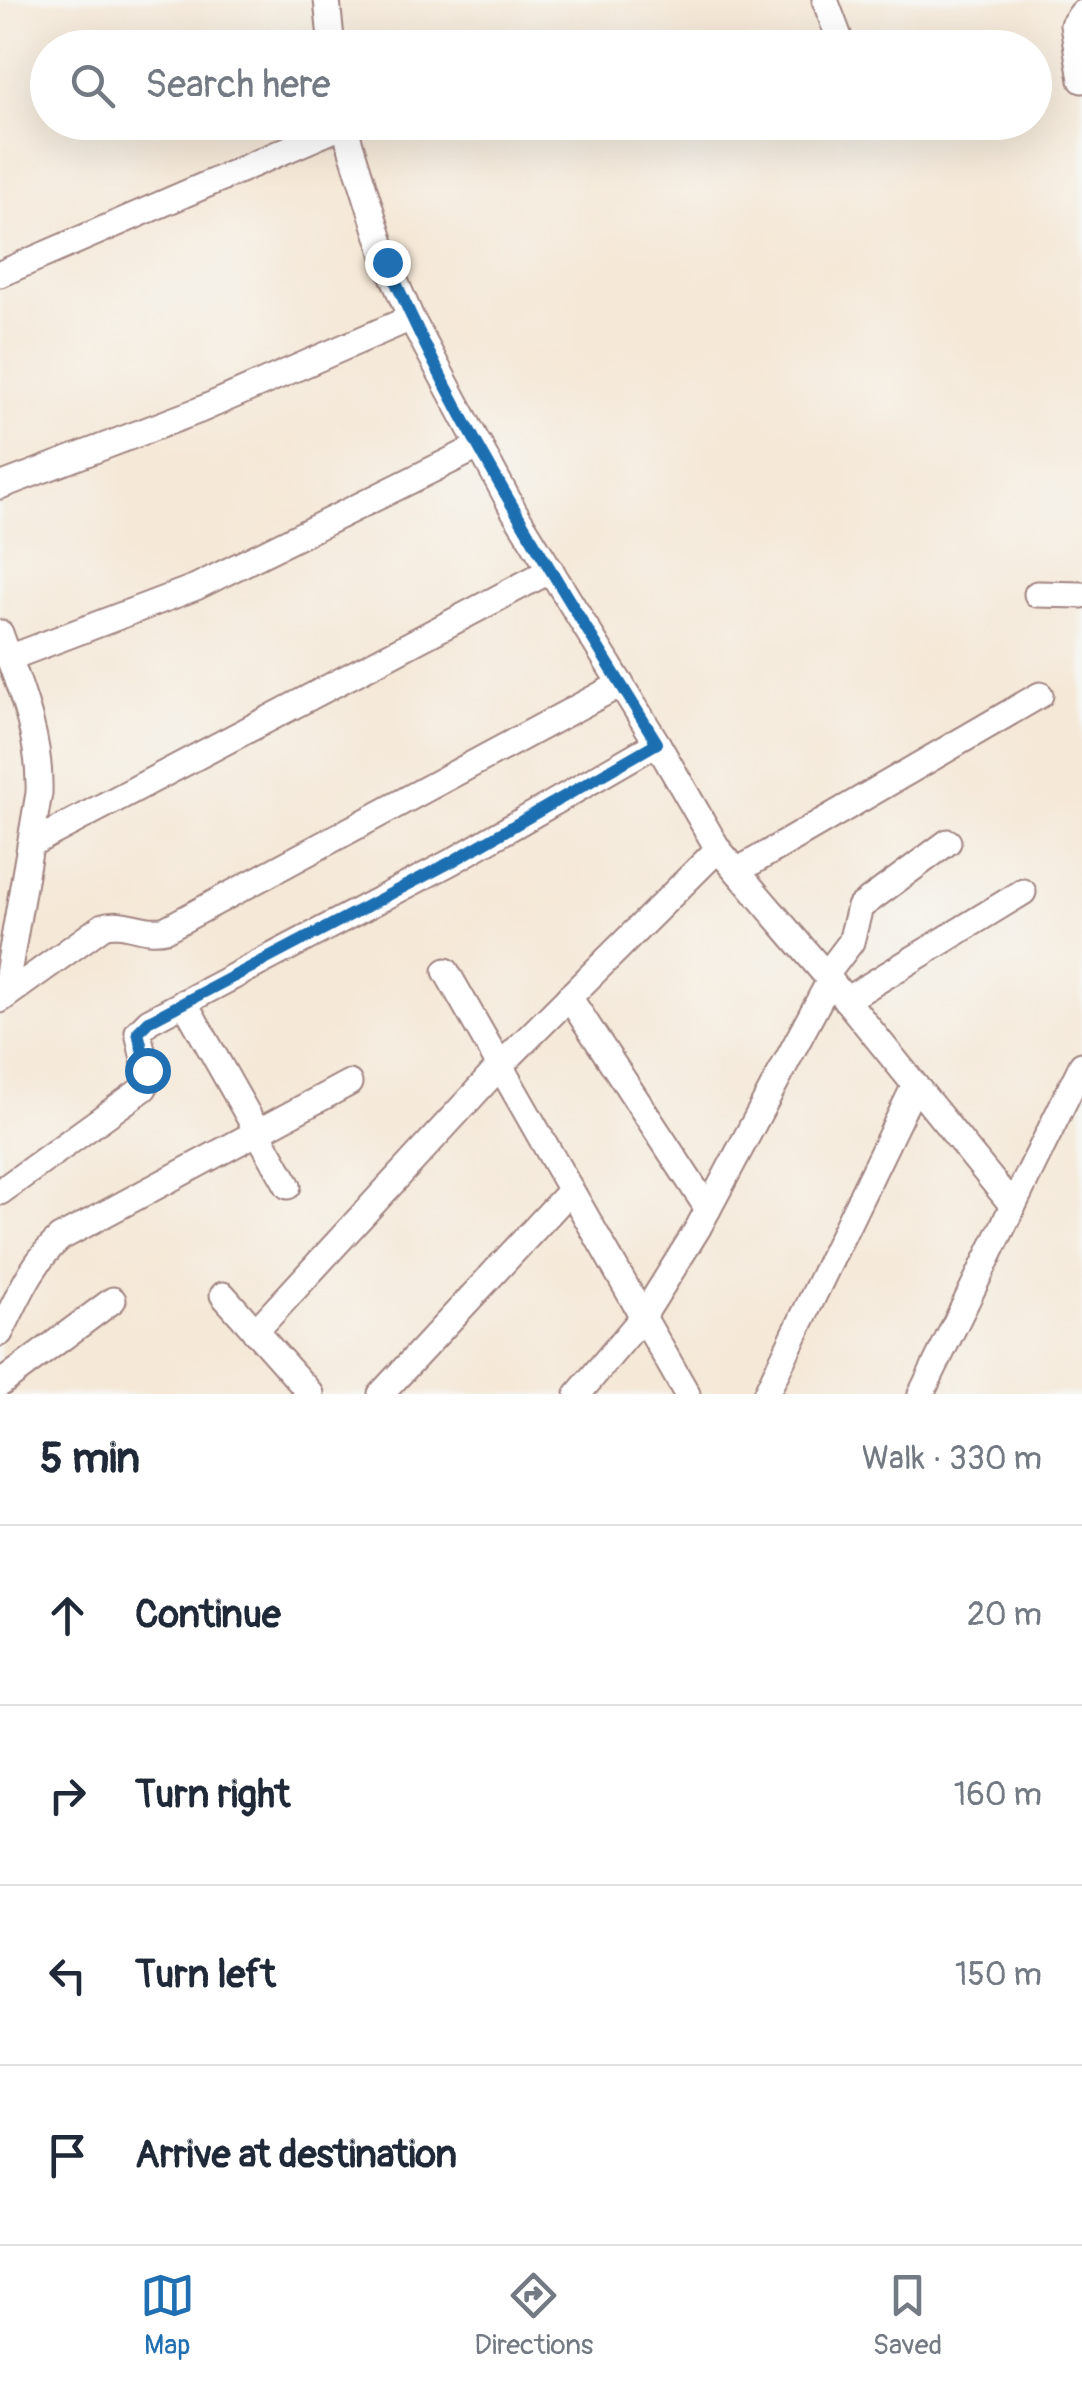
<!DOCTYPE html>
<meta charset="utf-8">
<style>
body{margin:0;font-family:Pangolin,sans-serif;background:#f2f2f3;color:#1f2937}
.stop{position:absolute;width:30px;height:30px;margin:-22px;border:8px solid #1f6fb2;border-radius:50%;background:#fff}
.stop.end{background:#1f6fb2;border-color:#fff;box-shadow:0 2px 10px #0008}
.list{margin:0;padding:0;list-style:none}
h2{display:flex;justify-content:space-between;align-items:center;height:130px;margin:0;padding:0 40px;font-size:42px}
h2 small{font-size:32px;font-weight:400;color:#747a83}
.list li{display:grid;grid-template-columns:65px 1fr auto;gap:30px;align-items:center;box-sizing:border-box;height:180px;padding:0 40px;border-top:2px solid #e0e1e3}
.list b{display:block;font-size:38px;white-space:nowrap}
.list em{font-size:32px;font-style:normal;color:#747a83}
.icon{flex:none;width:55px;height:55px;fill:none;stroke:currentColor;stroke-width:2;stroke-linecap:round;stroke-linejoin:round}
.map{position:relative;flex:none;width:1082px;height:1394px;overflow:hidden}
.search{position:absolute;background:#fff;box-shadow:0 10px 40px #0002;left:30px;right:30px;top:30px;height:110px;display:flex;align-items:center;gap:25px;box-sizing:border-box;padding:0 35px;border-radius:55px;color:#747a83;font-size:38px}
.sheet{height:850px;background:#fff}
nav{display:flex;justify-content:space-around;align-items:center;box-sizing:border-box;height:140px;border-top:2px solid #e0e1e3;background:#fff;font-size:28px;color:#747a83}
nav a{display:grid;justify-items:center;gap:5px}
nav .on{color:#1f6fb2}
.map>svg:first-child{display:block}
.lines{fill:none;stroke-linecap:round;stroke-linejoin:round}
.minor-casing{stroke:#a08481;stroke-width:29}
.minor{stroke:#fff;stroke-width:25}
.route{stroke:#1f6fb2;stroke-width:12}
</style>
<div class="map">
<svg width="1082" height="1394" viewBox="0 0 1082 1394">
<rect width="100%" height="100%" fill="#f6f6f2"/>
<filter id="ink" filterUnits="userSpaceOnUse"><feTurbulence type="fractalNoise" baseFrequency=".01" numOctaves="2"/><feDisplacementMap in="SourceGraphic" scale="20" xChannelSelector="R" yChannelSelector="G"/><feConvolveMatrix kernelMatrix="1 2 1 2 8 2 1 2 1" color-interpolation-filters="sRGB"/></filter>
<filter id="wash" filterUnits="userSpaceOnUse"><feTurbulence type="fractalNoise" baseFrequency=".0048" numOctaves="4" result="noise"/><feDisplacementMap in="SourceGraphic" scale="40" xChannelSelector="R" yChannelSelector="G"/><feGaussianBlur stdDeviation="2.25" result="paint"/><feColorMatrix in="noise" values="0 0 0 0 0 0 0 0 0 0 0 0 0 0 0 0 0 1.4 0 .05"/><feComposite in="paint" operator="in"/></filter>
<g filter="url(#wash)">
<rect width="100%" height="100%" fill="#f5e8d7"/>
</g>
<g filter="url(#ink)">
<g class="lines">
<defs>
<g id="minor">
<path d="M 327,0 L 332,48"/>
<path d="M 825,0 L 843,48"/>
<path d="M 1082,13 L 1073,25 L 1082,80"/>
<path d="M 343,122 L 387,262 L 411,318 L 514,511 L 657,743 L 718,849 L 830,980 L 1013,1206"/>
<path d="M 0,274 L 344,125"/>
<path d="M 0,486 L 200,410 L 411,318"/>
<path d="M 1037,594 L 1082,595"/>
<path d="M 0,633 C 19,686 41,736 39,793 L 4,997"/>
<path d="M 9,658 L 196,587 L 480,446"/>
<path d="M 31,844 L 551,570"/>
<path d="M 737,871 L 1040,695"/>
<path d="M 446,971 L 687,1394"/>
<path d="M 826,975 L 851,942 L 860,907 L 948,842"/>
<path d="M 569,997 L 708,1209"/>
<path d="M 0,1000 L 103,926 C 124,919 143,935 166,929 L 621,684"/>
<path d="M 846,1000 L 1023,892"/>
<path d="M 184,1002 L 288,1186"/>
<path d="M 0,1192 L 144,1088 L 148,1078 L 138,1032 L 149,1021 L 451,862 L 657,743"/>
<path d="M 223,1295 L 311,1394"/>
<path d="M 255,1332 L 500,1066 L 718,849"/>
<path d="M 0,1333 C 17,1300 31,1263 60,1238 L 349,1083"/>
<path d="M 0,1384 L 113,1300"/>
<path d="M 381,1394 L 570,1191"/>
<path d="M 578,1394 L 642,1318 L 698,1228 L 830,980"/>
<path d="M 766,1394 L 914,1087"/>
<path d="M 921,1394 L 1082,1065"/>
</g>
</defs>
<use href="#minor" class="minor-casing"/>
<use href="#minor" class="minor"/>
</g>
</g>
<g class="lines" filter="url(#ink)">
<path class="route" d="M 147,1070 L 138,1032 L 149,1021 L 451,862 L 657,743 C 561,586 459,431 387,262"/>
</g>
</svg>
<div class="stop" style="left:147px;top:1070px"></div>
<div class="stop end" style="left:387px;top:262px"></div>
<div class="search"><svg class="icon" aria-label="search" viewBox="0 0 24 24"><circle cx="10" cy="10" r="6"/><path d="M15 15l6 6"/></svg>Search here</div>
</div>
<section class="sheet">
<h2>5 min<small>Walk · 330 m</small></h2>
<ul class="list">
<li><svg class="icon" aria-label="ahead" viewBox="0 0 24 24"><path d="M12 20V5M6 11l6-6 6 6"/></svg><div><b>Continue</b></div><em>20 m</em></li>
<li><svg class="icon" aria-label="right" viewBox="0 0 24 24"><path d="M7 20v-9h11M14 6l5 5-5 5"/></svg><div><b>Turn right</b></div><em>160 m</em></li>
<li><svg class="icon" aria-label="left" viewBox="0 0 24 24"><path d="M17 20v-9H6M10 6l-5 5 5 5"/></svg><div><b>Turn left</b></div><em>150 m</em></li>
<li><svg class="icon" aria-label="arrive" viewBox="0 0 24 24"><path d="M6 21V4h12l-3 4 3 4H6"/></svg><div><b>Arrive at destination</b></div></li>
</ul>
</section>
<nav>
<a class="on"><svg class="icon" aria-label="map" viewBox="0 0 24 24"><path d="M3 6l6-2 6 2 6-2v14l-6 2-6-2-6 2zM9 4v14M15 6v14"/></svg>Map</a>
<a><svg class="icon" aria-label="directions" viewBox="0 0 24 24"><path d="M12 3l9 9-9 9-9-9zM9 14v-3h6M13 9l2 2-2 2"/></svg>Directions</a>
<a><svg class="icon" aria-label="saved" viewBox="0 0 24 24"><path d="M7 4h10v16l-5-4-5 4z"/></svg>Saved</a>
</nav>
